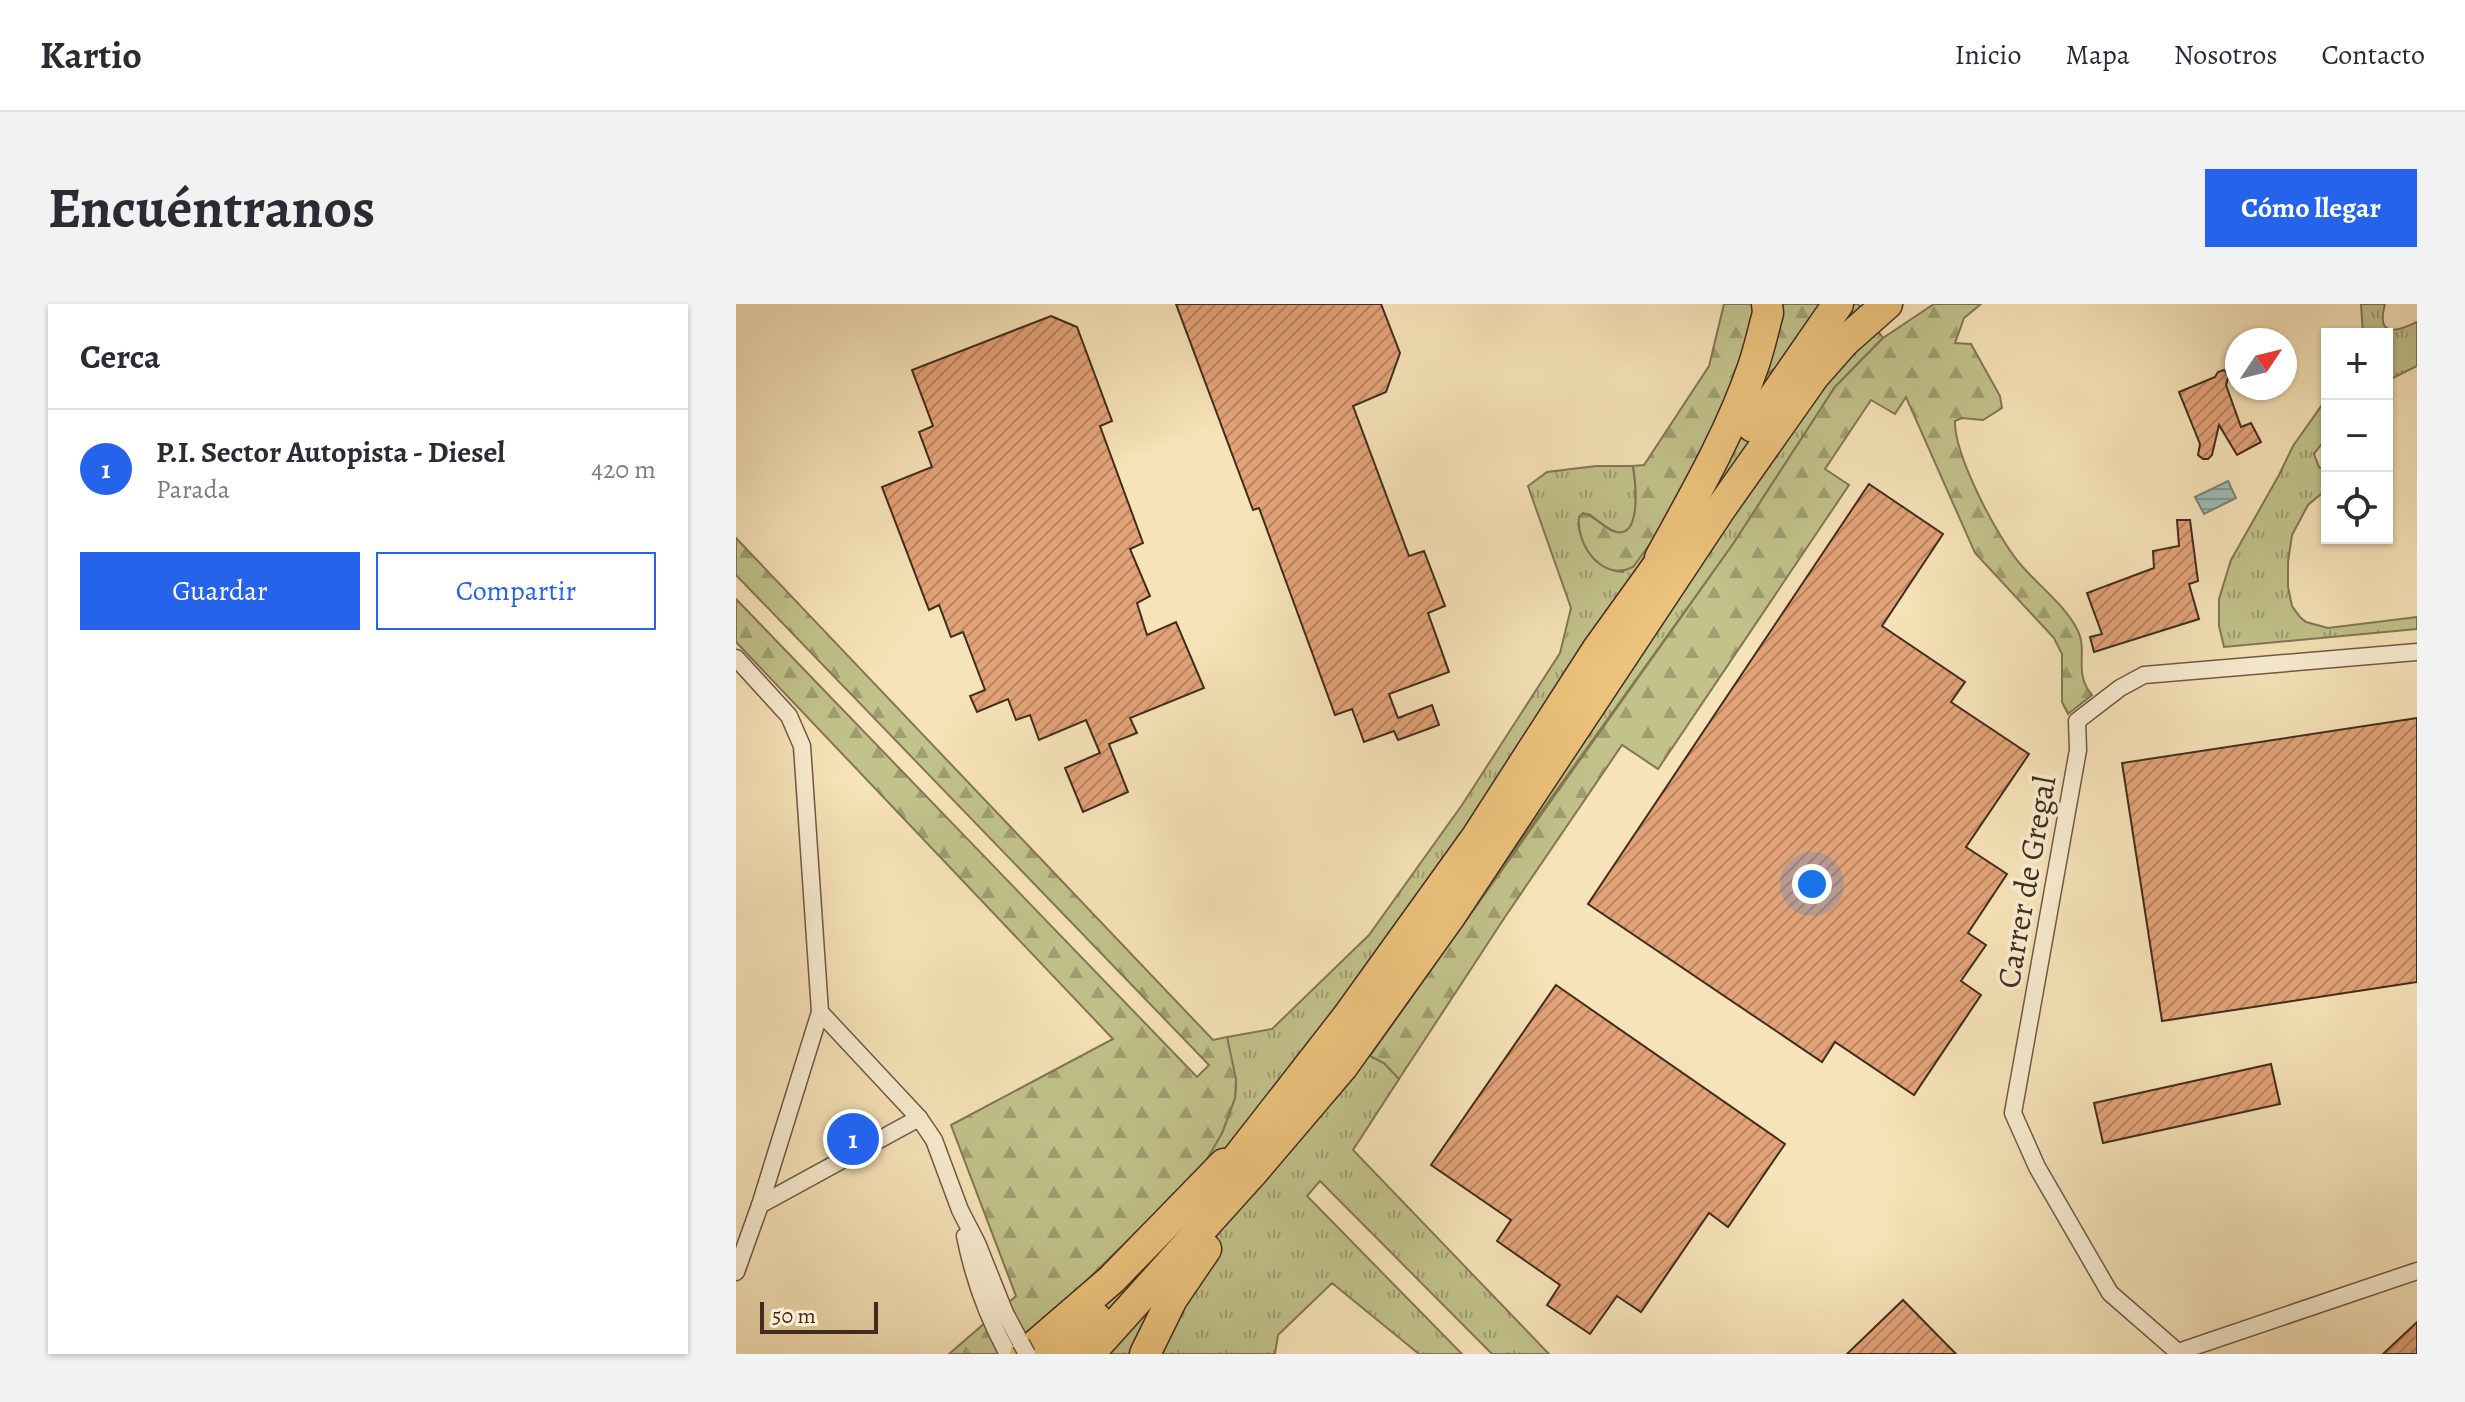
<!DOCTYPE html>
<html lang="es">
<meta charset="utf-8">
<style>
body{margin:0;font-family:Alegreya,serif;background:#f2f2f3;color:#2b2b33}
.controls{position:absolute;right:24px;top:24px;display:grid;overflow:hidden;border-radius:0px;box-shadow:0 2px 6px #0004}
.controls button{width:72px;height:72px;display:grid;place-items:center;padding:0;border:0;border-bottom:2px solid #e1e1e2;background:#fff;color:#2b2b33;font:40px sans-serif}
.compass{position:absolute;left:1489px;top:24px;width:72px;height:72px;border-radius:50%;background:#fff;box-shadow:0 2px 6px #0004;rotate:55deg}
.scale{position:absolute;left:24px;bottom:20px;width:118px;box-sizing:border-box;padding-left:8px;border:4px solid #422c1e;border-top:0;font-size:22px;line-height:28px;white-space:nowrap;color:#422c1e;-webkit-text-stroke:6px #faedd2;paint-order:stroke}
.you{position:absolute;left:1076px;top:580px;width:28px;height:28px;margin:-20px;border:6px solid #fff;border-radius:50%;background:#1a73e8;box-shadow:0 0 0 12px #1a73e833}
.badge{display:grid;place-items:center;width:52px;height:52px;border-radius:50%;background:#2563eb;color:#fff;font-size:26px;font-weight:700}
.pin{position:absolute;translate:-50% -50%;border:4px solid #fff;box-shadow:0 2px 8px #0006}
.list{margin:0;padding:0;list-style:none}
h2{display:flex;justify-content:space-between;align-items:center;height:104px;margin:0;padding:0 32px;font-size:34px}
h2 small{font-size:26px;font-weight:400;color:#7c7c81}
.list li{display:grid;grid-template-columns:52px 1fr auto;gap:24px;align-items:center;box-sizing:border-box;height:120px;padding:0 32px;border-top:2px solid #e1e1e2}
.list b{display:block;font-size:30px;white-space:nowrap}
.list p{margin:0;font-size:26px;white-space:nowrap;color:#7c7c81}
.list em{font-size:26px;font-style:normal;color:#7c7c81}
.actions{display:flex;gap:16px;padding:24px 32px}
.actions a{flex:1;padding:18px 0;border:2px solid #2563eb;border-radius:0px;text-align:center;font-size:28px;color:#2563eb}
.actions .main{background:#2563eb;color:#fff}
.icon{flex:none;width:44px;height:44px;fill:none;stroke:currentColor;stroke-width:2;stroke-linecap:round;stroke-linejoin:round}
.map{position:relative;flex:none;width:1681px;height:1050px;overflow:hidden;border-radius:0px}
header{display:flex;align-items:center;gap:48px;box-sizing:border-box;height:112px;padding:0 40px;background:#fff;border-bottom:2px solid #e1e1e2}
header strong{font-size:38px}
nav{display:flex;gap:44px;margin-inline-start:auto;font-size:28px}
.intro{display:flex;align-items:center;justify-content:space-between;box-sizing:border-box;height:192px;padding:0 48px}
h1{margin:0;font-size:56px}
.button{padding:20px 36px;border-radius:0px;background:#2563eb;color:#fff;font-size:28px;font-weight:700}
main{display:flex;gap:48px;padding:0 48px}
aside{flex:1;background:#fff;border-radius:0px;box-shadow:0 2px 6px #0004}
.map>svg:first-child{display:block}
.grass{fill:url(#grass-tufts);stroke:#827754;stroke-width:2}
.forest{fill:url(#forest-firs);stroke:#827754;stroke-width:2}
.water{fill:url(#water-rules);stroke:#798379;stroke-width:2}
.building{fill:url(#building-hatch);stroke:#422c1e;stroke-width:2}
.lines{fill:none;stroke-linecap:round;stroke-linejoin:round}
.minor-casing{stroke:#6f5a45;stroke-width:19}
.motorway-casing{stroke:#422c1e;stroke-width:33}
.minor{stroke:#faedd2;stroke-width:16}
.motorway{stroke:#ecc27c;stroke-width:30}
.minor-bridge-casing{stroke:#6f5a45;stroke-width:19;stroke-linecap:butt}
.minor-bridge{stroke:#faedd2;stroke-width:16}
.labels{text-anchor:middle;stroke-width:7;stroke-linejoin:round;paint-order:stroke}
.street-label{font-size:32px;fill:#422c1e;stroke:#faedd2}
</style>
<header>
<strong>Kartio</strong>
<nav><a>Inicio</a><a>Mapa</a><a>Nosotros</a><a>Contacto</a></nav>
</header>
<div class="intro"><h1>Encuéntranos</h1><a class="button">Cómo llegar</a></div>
<main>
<aside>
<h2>Cerca<small></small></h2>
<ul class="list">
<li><span class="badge">1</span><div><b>P.I. Sector Autopista - Diesel</b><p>Parada</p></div><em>420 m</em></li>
</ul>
<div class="actions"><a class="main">Guardar</a><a>Compartir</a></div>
</aside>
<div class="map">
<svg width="1681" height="1050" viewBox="0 0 1681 1050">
<defs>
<pattern id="grass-tufts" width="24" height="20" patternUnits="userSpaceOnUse" patternTransform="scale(2)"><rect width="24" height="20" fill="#c2c28b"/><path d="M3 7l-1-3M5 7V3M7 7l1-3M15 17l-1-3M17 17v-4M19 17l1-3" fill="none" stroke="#9f9e71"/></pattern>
<pattern id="forest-firs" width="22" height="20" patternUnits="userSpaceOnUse" patternTransform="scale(2)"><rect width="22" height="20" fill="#c2c28b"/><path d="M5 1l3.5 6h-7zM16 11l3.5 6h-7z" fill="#9f9e71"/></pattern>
<pattern id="water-rules" width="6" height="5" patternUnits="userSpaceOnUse" patternTransform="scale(2)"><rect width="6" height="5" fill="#9ebdb5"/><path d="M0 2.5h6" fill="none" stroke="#829a93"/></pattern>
<pattern id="building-hatch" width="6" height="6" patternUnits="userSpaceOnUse" patternTransform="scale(2)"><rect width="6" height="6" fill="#e3a378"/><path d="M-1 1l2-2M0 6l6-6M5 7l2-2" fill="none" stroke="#ba8562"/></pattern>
</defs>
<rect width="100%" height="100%" fill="#f7e3b9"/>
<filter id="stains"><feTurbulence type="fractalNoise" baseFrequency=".0025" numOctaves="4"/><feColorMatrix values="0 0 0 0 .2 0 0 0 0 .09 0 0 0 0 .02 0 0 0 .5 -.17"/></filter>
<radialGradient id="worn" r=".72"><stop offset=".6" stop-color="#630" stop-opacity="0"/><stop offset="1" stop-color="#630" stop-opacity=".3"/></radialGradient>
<g class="grass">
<path d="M 1091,0 L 1122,0 L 1147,34 L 1099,83 L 997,240 L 735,606 L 634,752 L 648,759 L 663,775 L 617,846 L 813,1050 L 756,1050 L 584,877 L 571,892 L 726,1050 L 683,1050 L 596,979 L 542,1031 L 539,1050 L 266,1050 L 307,1019 L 486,829 L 499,794 L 500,781 L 491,733 L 536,725 L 633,631 L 726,501 L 824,349 L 835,304 L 792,182 L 811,168 L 860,162 L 897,162 C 899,174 907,235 880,228 C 871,225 861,216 853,210 L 842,219 C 846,244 860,266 887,268 L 1002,92 Z"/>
<path d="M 1625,0 L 1649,0 C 1640,33 1659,29 1681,18 L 1681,62 L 1651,77 L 1651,30 L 1627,30 Z"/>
<path d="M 1591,94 L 1591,133 L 1578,150 L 1583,163 L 1591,168 L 1591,185 L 1572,201 L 1556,231 L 1552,258 L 1552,283 L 1556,302 L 1564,313 L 1570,318 L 1592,324 L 1681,313 L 1681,325 L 1488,343 L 1483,322 L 1483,295 L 1495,256 L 1543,171 L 1557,142 Z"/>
</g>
<g class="forest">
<path d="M 988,0 L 1091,0 L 1042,62 L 1002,92 L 948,194 L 897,263 C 867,278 840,242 843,213 L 847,209 C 860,212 868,225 880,228 C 907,234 899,174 897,162 L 908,161 L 973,62 Z"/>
<path d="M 1198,0 L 1245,0 L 1228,14 L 1219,39 L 1235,40 L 1264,92 L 1266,104 L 1247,116 L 1226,114 L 1219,117 C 1218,151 1262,235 1285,261 C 1303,282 1330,302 1342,327 C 1352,348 1337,369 1356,391 L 1332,410 L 1326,398 L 1326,350 L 1318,334 L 1239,249 L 1170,93 L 1159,110 L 1135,96 L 1089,165 L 1113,181 L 922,465 L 886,441 L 769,613 L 663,775 L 648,759 L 634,752 L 997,240 L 1099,83 L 1147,34 Z"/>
<path d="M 0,234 L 477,736 L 491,733 L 500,775 L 499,794 L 486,829 L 466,864 L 307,1019 L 266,1050 L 213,1050 L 280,992 L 215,821 L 377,735 L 0,338 L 0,295 L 461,773 L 473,761 L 0,271 Z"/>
</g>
<path class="water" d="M 1492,177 L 1500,194 L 1468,210 L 1459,193 Z"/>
<g class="building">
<path d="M 440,0 L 645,0 L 664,49 L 650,88 L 617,102 L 673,252 L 688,247 L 709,302 L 692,309 L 713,368 L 653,390 L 662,414 L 696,401 L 703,421 L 662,436 L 658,427 L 628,438 L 616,405 L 599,411 L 523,204 L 517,206 Z"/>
<path d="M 315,12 L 341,23 L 376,117 L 364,122 L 407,239 L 394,245 L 414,292 L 401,299 L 411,331 L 440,318 L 468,384 L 394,414 L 401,429 L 373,440 L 392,488 L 347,508 L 329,464 L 364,449 L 350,416 L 303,436 L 294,411 L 280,416 L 272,395 L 241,408 L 234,392 L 249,386 L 227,328 L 215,333 L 203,301 L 193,306 L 146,183 L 196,163 L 183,128 L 197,122 L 176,66 Z"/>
<path d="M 1488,66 L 1493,71 L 1490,81 L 1505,123 L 1515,119 L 1525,138 L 1501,151 L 1483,121 L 1476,151 L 1472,155 L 1467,155 L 1462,151 L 1464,140 L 1443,88 L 1479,73 L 1482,68 Z"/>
<path d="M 1133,180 L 1207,230 L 1146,322 L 1229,378 L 1215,398 L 1293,450 L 1230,543 L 1271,570 L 1232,629 L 1250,641 L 1225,677 L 1245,691 L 1178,791 L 1099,738 L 1086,758 L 852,600 Z"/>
<path d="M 1441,216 L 1454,216 L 1462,277 L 1453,280 L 1463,315 L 1358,348 L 1354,333 L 1366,330 L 1351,289 L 1418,264 L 1417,247 L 1443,242 Z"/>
<path d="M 1681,414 L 1681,678 L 1426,717 L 1386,459 Z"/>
<path d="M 820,681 L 1049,840 L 992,923 L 973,909 L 905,1008 L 881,992 L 854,1030 L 811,1001 L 824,981 L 761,937 L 775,916 L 695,861 Z"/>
<path d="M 1535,760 L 1544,800 L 1367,839 L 1358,799 Z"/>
<path d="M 1167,996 L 1220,1050 L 1111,1050 Z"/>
<path d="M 1681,1018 L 1681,1050 L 1647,1050 Z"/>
</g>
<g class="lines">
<defs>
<g id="minor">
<path d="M 0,354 L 53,412 L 66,442 L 84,708 L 183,814 L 198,836 L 224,906 L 241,939 L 269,1009 L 285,1039"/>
<path d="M 24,901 L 183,814"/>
<path d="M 229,932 C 237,972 252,1014 272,1050"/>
<path d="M 0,968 L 24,901 L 84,708"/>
<path d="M 1442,1048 L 1681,967"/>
<path d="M 1444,1050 L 1374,989 L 1301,863 L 1277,809 L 1342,446 L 1341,417 L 1384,384 L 1408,371 L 1681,348"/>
</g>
<g id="motorway">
<path d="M 1017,123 L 1102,0"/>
<path d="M 924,254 C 958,192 994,130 1017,63 C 1023,46 1027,27 1032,9 L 1031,0"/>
<path d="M 481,880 L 612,712 L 740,534 L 861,346 L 938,239"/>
<path d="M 289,1050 L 375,976 L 488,860"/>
<path d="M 326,1050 L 360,1014"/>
<path d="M 353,1050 L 516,869 L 607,762 L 715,611 L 985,204 L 1078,72 L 1108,38 L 1151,0"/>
<path d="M 409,1050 L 436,995 L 470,945"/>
</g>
</defs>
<use href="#minor" class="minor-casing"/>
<use href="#motorway" class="motorway-casing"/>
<use href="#minor" class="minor"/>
<use href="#motorway" class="motorway"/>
<defs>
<path id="minor-bridge" d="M 285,1039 L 291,1050"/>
</defs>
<use href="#minor-bridge" class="minor-bridge-casing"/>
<use href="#minor-bridge" class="minor-bridge"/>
</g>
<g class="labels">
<g class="street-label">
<text transform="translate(1290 578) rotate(-80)" y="11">Carrer de Gregal</text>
</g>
</g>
<rect width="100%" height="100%" filter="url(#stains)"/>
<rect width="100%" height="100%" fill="url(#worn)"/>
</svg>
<div class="controls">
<button>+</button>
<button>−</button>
<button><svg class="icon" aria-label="locate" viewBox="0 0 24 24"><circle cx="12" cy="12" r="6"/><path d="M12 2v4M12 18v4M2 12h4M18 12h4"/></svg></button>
</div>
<svg class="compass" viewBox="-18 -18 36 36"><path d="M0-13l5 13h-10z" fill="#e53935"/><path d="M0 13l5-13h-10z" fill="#7c7c81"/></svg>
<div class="scale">50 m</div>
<div class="you"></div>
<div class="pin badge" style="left:117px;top:835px">1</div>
</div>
</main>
